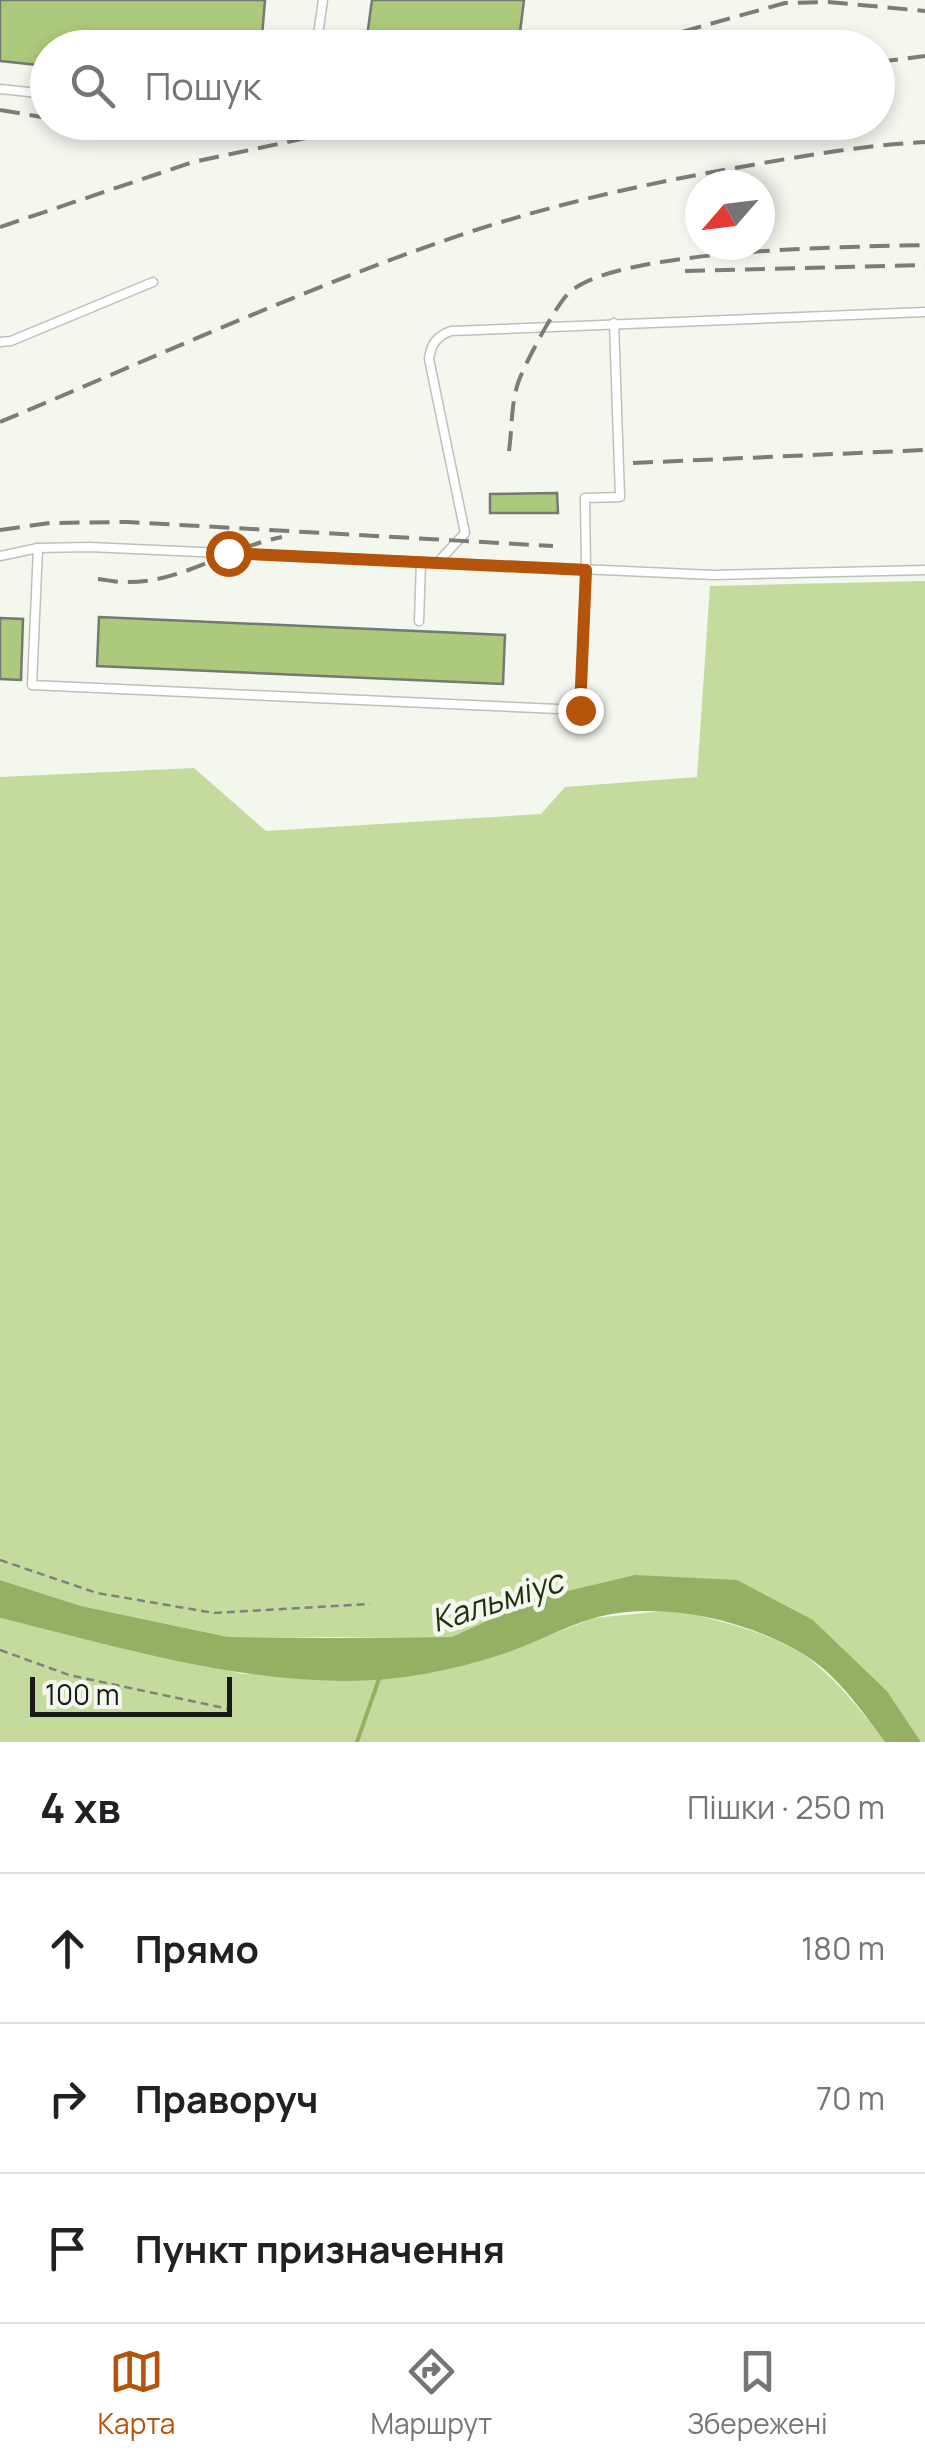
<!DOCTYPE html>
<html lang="uk">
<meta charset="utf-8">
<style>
body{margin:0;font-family:Manrope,sans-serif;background:#f6f6f6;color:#202124}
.compass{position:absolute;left:685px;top:170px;width:90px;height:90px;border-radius:50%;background:#fff;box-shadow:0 5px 15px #0003;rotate:242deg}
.scale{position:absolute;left:30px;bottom:25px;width:202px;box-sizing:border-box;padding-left:10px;border:5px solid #191a17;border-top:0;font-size:28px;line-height:35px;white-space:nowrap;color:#191a17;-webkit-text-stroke:8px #f3f7ee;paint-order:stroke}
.stop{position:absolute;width:30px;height:30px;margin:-22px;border:8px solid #b45309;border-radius:50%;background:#fff}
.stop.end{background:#b45309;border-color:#fff;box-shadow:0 2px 10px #0008}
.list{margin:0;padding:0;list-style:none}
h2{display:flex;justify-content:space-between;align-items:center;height:130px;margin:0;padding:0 40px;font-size:42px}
h2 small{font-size:32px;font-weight:400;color:#757577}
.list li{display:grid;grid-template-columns:65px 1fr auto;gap:30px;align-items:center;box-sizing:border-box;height:150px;padding:0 40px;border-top:2px solid #e0e0e0}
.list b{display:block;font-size:38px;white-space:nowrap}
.list em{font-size:32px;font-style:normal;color:#757577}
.icon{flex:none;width:55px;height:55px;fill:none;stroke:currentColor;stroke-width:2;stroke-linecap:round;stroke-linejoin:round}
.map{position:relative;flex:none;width:925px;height:1742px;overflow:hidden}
.search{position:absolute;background:#fff;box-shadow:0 5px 15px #0003;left:30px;right:30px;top:30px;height:110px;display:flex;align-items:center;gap:25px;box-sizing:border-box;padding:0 35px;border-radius:55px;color:#757577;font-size:38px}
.sheet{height:580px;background:#fff}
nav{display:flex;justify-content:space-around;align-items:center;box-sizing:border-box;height:140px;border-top:2px solid #e0e0e0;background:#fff;font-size:28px;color:#757577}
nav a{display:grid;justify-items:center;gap:5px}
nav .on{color:#b45309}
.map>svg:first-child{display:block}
.green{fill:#c4db9d}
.water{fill:#95b063}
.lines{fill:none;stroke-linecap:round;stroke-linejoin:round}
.stream{stroke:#95b063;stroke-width:4}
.building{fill:#adc97b;stroke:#767971;stroke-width:2.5}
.lane-casing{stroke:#bec1b9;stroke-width:11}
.path{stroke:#7f827c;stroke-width:2.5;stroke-dasharray:8 5;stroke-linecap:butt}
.lane{stroke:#fff;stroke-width:8}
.rail{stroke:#7b7d78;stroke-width:4;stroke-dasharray:20 10;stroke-linecap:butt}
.route{stroke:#b45309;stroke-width:12}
.labels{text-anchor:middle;stroke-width:9;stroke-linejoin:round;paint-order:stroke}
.water-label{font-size:32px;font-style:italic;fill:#232e0d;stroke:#f3f7ee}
</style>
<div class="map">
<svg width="925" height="1742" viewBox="0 0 925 1742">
<rect width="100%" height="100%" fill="#f3f7ee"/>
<g class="green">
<path d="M 925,581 L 925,1742 L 921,1742 L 887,1691 L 813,1620 L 534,1599 L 452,1637 L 228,1637 L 81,1606 L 0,1580 L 0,777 L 194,768 L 266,831 L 541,814 L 565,787 L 697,777 L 710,586 Z"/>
<path d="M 674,1610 C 718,1620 784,1635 818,1666 C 843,1688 865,1715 885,1742 L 0,1742 L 0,1618 L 243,1674 L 507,1652 L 594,1618 Z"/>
</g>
<path class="water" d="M 635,1575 L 737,1580 L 813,1620 L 887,1691 L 921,1742 L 885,1742 C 865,1715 842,1682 815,1662 C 757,1621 659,1598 591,1619 C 562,1628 535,1643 506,1653 C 452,1671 399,1681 343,1681 C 226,1680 112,1645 0,1618 L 0,1580 L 81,1606 L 228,1637 L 331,1638 L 452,1637 L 534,1599 Z"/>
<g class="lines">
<path class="stream" d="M 357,1742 L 380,1676"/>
</g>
<g class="building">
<path d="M 0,0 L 265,0 L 261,48 L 48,48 L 48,66 L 0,61 Z"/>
<path d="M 372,0 L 524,0 L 518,48 L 392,48 L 366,44 Z"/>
<path d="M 557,493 L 558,513 L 490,513 L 490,494 Z"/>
<path d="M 99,617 L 505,635 L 503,684 L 97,666 Z"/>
<path d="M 0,618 L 23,619 L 21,680 L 0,679 Z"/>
</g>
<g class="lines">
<defs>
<g id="lane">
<path d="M 316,48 L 323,0"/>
<path d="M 0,89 L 48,94"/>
<path d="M 0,342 L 11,341 L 153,282"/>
<path d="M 38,548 L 32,685 L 580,710 L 586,569 L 585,498 L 620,497 L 614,323"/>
<path d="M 0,556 L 38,548 L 89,547 L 713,575 L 925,570"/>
<path d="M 438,562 L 465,533 L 429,359 C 431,344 437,336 451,331 L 925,312"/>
<path d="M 419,621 L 421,562"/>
</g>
</defs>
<use href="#lane" class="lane-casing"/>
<g class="path">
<path d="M 0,1560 L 97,1593 L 214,1613 L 370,1604"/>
<path d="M 0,1650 L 69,1675 L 229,1709"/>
</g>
<use href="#lane" class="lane"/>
<g class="rail">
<path d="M 624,48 L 785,3 L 828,2 L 925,11"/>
<path d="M 878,62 L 925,56"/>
<path d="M 0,110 L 48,118"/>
<path d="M 77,122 L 166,137 L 251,138"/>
<path d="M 0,227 L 193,162 L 382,122"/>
<path d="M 685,271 L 925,265"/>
<path d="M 0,422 C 146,361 294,293 443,241 C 543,206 647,183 752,165 C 809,155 867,145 925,142"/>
<path d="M 509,451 C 512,430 511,404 518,383 C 524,365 553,311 566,296 C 605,248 858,247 925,245"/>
<path d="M 633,463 L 925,450"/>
<path d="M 0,530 L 50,523 L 128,522 L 553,546"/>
<path d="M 98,579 C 108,580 119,583 129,582 C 183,582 230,547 282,537"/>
</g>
</g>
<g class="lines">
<path class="route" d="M 228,553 L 586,570 L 580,710"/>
</g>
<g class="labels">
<g class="water-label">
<text transform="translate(497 1601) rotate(-18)" y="11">Кальміус</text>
</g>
</g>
</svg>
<svg class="compass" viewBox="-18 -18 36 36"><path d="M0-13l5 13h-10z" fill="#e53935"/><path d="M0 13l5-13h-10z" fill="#757577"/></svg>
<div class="scale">100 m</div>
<div class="stop" style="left:228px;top:553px"></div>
<div class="stop end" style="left:580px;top:710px"></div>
<div class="search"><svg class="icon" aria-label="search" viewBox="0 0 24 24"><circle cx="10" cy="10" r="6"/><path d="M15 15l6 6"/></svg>Пошук</div>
</div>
<section class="sheet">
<h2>4 хв<small>Пішки · 250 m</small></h2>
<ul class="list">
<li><svg class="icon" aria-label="ahead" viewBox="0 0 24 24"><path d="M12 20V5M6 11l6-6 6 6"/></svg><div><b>Прямо</b></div><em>180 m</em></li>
<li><svg class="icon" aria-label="right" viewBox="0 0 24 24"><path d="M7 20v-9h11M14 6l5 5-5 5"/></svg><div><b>Праворуч</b></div><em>70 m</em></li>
<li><svg class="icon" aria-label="arrive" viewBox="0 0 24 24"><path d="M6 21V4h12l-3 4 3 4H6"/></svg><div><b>Пункт призначення</b></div></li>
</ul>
</section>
<nav>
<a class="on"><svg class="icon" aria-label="map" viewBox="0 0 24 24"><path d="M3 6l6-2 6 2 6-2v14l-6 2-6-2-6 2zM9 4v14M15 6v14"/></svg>Карта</a>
<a><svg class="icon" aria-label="directions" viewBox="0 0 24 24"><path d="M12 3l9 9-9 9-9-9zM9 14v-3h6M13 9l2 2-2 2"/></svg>Маршрут</a>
<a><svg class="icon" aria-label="saved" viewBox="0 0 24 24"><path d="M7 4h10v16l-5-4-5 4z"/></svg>Збережені</a>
</nav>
